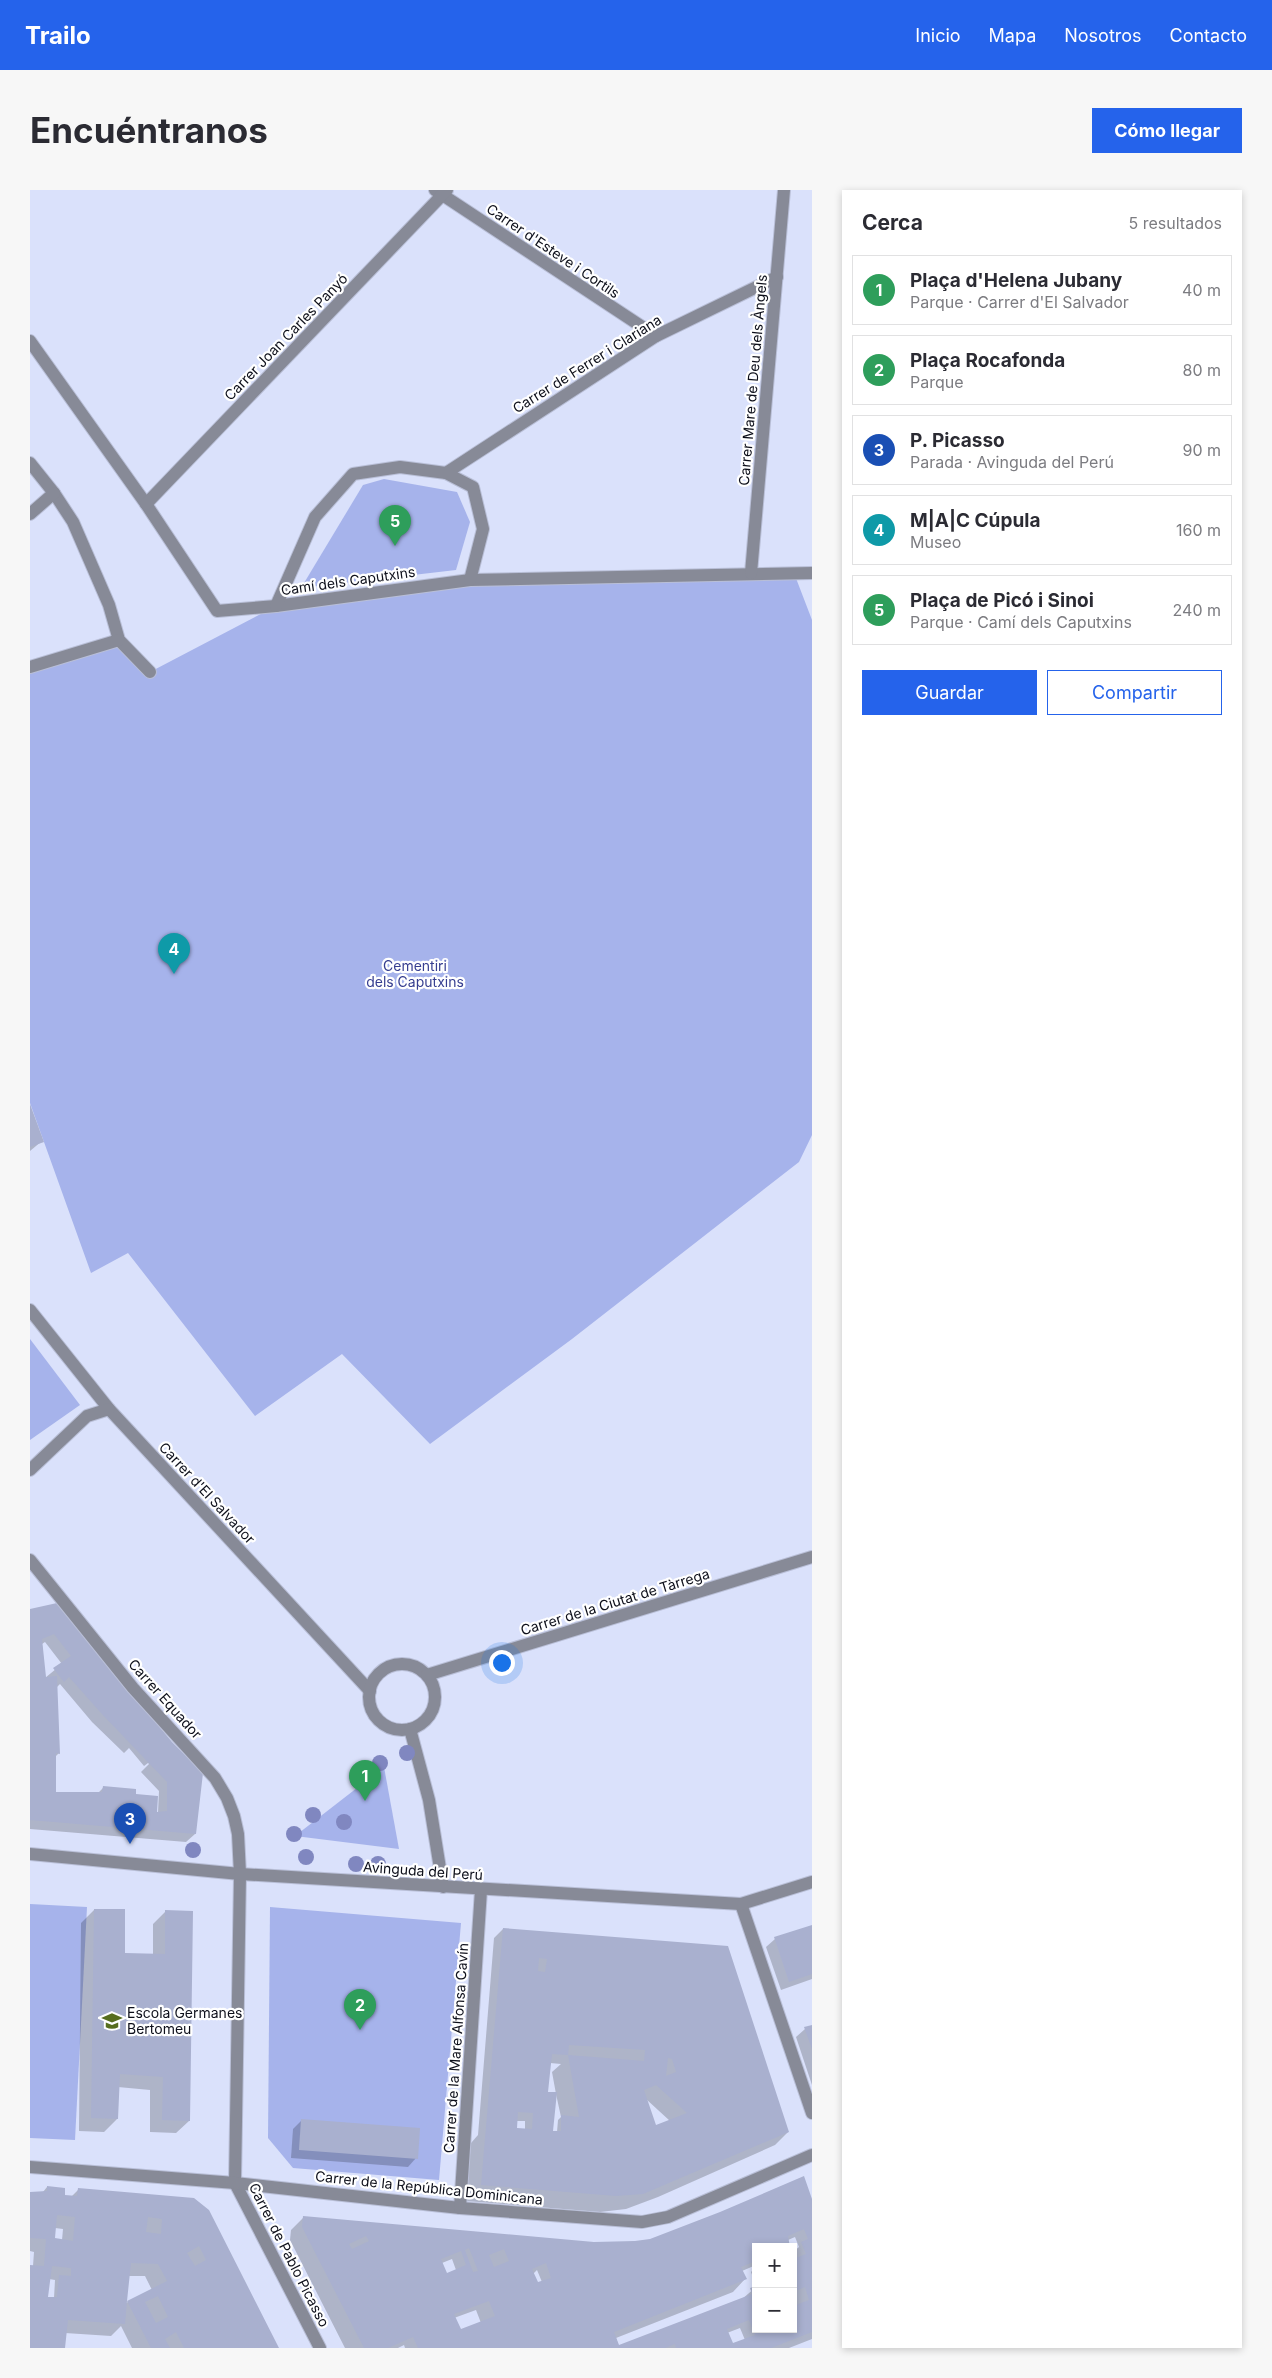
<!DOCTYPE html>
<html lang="es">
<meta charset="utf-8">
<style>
body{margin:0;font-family:Inter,sans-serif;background:#f7f7f7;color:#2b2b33}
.controls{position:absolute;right:15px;bottom:15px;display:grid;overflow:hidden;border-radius:0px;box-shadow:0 2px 8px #0003}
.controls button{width:45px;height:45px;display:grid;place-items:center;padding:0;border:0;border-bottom:1px solid #e1e1e2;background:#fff;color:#2b2b33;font:25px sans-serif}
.you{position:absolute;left:471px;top:1472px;width:18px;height:18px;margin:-12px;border:4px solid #fff;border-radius:50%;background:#1a73e8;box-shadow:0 0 0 8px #1a73e833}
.badge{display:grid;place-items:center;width:32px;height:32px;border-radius:50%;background:#2563eb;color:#fff;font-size:16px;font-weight:700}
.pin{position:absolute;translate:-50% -41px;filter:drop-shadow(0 1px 2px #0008)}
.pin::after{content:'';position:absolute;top:26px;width:18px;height:15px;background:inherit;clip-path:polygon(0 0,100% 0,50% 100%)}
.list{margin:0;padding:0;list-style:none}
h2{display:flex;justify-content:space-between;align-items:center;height:65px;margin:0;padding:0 20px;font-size:21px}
h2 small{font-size:16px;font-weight:400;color:#7c7c81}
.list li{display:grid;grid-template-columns:32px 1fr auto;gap:15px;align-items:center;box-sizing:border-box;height:70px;margin:0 10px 10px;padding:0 10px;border:1px solid #e1e1e2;border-radius:0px}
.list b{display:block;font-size:19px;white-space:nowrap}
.list p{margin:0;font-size:16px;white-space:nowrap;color:#7c7c81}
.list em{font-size:16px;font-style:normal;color:#7c7c81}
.actions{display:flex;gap:10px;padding:15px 20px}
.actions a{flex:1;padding:11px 0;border:1px solid #2563eb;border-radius:0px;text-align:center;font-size:18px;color:#2563eb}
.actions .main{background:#2563eb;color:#fff}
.map{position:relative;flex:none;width:782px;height:2158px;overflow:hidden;border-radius:0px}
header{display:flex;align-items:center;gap:30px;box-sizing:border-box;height:70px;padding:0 25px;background:#2563eb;color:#fff}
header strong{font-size:24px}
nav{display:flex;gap:28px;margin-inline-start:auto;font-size:18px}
.intro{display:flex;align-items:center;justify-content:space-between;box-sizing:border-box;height:120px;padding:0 30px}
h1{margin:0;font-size:35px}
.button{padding:12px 22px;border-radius:0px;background:#2563eb;color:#fff;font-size:18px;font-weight:700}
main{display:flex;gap:30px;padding:0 30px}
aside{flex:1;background:#fff;border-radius:0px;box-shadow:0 2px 8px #0003}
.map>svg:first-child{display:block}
.green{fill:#a6b3eb}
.shadow{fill:#0003;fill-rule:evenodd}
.building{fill:#a9b0cf;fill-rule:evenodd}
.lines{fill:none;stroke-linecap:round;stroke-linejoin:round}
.minor-casing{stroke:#b9bfd7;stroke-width:14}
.tertiary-casing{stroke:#b9bfd7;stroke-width:14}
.minor{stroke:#878a97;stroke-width:12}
.tertiary{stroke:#878a97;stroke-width:12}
.tree{fill:#8087c0}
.labels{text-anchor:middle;stroke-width:4.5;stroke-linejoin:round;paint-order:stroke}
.street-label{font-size:14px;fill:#0d0f1a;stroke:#fff}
.park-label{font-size:14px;fill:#363e90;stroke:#fff}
.poi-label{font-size:14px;fill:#0d0f1a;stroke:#fff;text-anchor:start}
</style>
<header>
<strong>Trailo</strong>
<nav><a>Inicio</a><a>Mapa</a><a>Nosotros</a><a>Contacto</a></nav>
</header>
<div class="intro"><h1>Encuéntranos</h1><a class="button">Cómo llegar</a></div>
<main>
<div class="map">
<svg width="782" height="2158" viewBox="0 0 782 2158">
<rect width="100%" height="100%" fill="#dae1fb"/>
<g class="green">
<path d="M 354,289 L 427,302 L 440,332 L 426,380 L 271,398 L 333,295 Z"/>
<path d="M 764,383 L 782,430 L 782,945 L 769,972 L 542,1149 L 400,1254 L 312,1164 L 225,1226 L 98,1063 L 61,1083 L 0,913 L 0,477 L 89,450 L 120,482 L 246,416 L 359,399 Z"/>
<path d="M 0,1149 L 50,1215 L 0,1250 Z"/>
<path d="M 354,1577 L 369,1659 L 265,1646 Z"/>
<path d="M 0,1714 L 57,1717 L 45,1950 L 0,1948 Z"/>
<path d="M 240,1717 L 431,1733 L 409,1990 L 263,1978 L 238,1948 Z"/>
</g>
<g class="shadow">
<path d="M 0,917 L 12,951 L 0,961 Z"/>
<path d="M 0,1420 L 130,1531 L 127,1535 L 165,1644 L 156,1652 L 0,1639 ZM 15,1452 L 32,1474 L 15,1488 L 12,1454 ZM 30,1494 L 62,1532 L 94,1563 L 99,1558 L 114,1576 L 118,1573 L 119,1574 L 111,1582 L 129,1601 L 128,1623 L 125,1623 L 104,1605 L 73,1598 L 68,1603 L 25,1603 L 25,1567 L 29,1563 L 26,1498 Z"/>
<path d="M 64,1720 L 94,1764 L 123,1765 L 123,1734 L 135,1722 L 159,1931 L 146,1943 L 120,1942 L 120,1900 L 88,1897 L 87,1929 L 74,1942 L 49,1941 L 51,1733 Z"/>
<path d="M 782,1736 L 782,1789 L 751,1800 L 736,1757 L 745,1749 Z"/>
<path d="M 473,1739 L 697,1757 L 758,1942 L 745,1955 L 628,2007 L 596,2019 L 570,2022 L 436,2011 L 441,1953 L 448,1945 L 464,1748 ZM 520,1873 L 531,1874 L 522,1882 L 526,1904 L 517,1903 ZM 526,1904 L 531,1927 L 528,1930 L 527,1942 L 520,1942 ZM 616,1909 L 640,1931 L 625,1937 ZM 486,1931 L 495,1931 L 495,1940 L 484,1939 Z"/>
<path d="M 782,1836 L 782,1895 L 766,1847 L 775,1839 Z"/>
<path d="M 272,1930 L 386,1968 L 378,1977 L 261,1968 L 263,1939 Z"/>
<path d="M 17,1997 L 33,2007 L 41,2007 L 48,2000 L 164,2009 L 248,2158 L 102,2158 L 91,2136 L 81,2146 L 35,2143 L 34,2158 L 0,2158 L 0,2076 L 3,2076 L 4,2062 L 0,2061 L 0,2003 L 13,2002 ZM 25,2038 L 33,2039 L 32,2050 L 24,2049 ZM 98,2086 L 115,2086 L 122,2100 L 96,2113 ZM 19,2089 L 25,2090 L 24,2108 L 17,2108 Z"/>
<path d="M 782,2013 L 782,2149 L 759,2158 L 375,2158 L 374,2155 L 368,2158 L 315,2158 L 260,2050 L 261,2040 L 273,2028 L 578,2054 L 621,2050 ZM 765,2047 L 769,2057 L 763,2062 L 763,2139 L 726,2139 L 726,2097 L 711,2110 L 589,2157 L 586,2148 L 703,2102 L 715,2089 L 712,2081 L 726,2075 L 726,2057 L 759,2057 L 758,2050 ZM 422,2069 L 426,2080 L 416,2084 L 412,2073 ZM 507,2080 L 512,2092 L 507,2094 L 503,2084 ZM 446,2120 L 451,2133 L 431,2141 L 424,2128 ZM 710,2138 L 715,2150 L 702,2154 L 697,2143 Z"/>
<path d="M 726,2077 L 726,2095 L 721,2082 Z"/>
</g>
<g class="building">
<path d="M 0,914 L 14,952 L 0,957 Z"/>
<path d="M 27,1413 L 142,1552 L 173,1583 L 166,1644 L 0,1630 L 0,1419 ZM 24,1444 L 41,1466 L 23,1478 L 34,1492 L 39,1487 L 71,1523 L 137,1592 L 137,1621 L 127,1622 L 128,1606 L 106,1604 L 106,1599 L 73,1596 L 72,1602 L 26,1602 L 26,1563 L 30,1564 L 27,1486 L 16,1487 L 12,1449 Z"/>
<path d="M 64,1719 L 95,1719 L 95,1763 L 135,1764 L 135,1720 L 163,1721 L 160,1931 L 132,1930 L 133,1887 L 90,1884 L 88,1929 L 61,1928 Z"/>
<path d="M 782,1735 L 782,1784 L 759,1792 L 744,1747 Z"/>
<path d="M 473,1738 L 698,1756 L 759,1942 L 613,2004 L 586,2006 L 451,1995 ZM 509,1768 L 517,1769 L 515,1782 L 508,1781 ZM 539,1855 L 615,1860 L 614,1871 L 538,1865 L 549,1927 L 531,1925 L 531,1941 L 523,1941 L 527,1902 L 518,1902 L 522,1864 L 538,1865 ZM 638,1868 L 642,1869 L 646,1882 L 636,1886 ZM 626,1895 L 657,1923 L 626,1935 L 614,1900 ZM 488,1922 L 503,1923 L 502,1939 L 487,1938 Z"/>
<path d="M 782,1835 L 782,1859 L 774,1837 Z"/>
<path d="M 271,1929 L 390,1938 L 388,1969 L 269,1960 Z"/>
<path d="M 774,1986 L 782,2009 L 782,2142 L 741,2158 L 646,2158 L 645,2154 L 635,2158 L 388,2158 L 383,2147 L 358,2158 L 334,2158 L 272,2037 L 273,2026 L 564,2052 L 605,2051 L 620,2049 L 690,2022 ZM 774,2039 L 778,2049 L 771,2052 L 776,2064 L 763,2069 L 763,2102 L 775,2097 L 779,2110 L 763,2116 L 763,2139 L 726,2139 L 726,2096 L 720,2098 L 722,2104 L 589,2155 L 584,2142 L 717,2089 L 711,2077 L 726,2071 L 726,2057 L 760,2057 L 758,2046 ZM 336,2046 L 339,2051 L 322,2059 L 319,2054 ZM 439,2058 L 448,2081 L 443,2082 L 435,2060 ZM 474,2059 L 479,2071 L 464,2077 L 459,2065 ZM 431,2061 L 436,2075 L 417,2083 L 411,2069 ZM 516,2073 L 521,2088 L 508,2092 L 502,2079 ZM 459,2111 L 465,2126 L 431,2139 L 424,2124 ZM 719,2130 L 725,2145 L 703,2153 L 697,2139 Z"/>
<path d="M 17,1996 L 35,1998 L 35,2005 L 47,2006 L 48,1998 L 164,2008 L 179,2020 L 249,2158 L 154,2158 L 146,2142 L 135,2149 L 140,2158 L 121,2158 L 97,2111 L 95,2134 L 38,2130 L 35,2158 L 0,2158 L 0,2075 L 14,2076 L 16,2049 L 0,2048 L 0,2002 L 17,2001 ZM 27,2025 L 45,2027 L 43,2051 L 25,2048 ZM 118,2027 L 132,2029 L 131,2044 L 116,2042 ZM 169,2056 L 176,2070 L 165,2076 L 157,2063 ZM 101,2073 L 128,2074 L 137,2091 L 97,2111 ZM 22,2076 L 41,2078 L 41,2086 L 29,2085 L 27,2107 L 18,2107 ZM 128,2106 L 138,2127 L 126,2133 L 115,2112 Z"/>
</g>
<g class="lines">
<defs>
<g id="minor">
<path d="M 405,0 L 626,146"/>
<path d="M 0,151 L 116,314 L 187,421 L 246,416 L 440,390 L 782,383"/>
<path d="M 0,273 L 24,303 L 43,332 L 79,415 L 89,450 L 120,482"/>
<path d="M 416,283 L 626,146 L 747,87"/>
<path d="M 116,314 L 417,0"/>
<path d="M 0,324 L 24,303"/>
<path d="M 721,383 L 754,0"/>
<path d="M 246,416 L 285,327 L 323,284 L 370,277 L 416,283 L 443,297 L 453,339 L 440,390"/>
<path d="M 0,477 L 89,450"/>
<path d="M 0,1120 L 79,1219 L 340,1501"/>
<path d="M 0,1280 L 57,1226 L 79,1219"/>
<path d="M 0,1370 L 103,1498 L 185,1588 L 197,1608 L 204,1626 L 208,1644 L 210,1684 L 205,1993 L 290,2158"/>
<circle cx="372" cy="1507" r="33"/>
<path d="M 397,1485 L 782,1367"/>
<path d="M 380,1539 L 399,1610 L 413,1697"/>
<path d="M 711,1714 L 782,1923"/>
<path d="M 0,1977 L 205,1993 L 430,2018 L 612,2032 L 638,2027 L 782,1965"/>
<path d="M 430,2018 L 451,1700"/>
</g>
<path id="tertiary" d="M 0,1664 L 210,1684 L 711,1714 L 782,1692"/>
</defs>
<use href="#minor" class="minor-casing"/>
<use href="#tertiary" class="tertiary-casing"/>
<use href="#minor" class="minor"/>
<use href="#tertiary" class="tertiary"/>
</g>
<g class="tree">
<circle cx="377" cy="1563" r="8"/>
<circle cx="350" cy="1573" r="8"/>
<circle cx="328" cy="1590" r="8"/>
<circle cx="283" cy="1625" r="8"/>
<circle cx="314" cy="1632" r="8"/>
<circle cx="264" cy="1644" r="8"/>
<circle cx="163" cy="1660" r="8"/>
<circle cx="276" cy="1667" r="8"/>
<circle cx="326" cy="1674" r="8"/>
<circle cx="348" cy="1674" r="8"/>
</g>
<defs>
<symbol id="school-bare" viewBox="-9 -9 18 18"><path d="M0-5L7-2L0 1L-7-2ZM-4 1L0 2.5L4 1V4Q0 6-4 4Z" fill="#576d1e" stroke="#fff" stroke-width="2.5" paint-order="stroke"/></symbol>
</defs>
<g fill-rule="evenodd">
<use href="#school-bare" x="68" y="1817" width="28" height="28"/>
</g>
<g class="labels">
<g class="street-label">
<text transform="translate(523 61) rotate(34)" y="5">Carrer d'Esteve i Cortils</text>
<text transform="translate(256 147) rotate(-46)" y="5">Carrer Joan Carles Panyó</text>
<text transform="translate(557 174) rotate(-32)" y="5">Carrer de Ferrer i Clariana</text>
<text transform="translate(723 190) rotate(-85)" y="5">Carrer Mare de Deu dels Àngels</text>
<text transform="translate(318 391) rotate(-8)" y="5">Camí dels Caputxins</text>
<text transform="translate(177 1303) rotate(47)" y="5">Carrer d'El Salvador</text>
<text transform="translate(585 1412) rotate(-17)" y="5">Carrer de la Ciutat de Tàrrega</text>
<text transform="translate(135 1509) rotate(48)" y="5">Carrer Equador</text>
<text transform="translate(393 1681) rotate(4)" y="5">Avinguda del Perú</text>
<text transform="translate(426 1858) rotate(-86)" y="5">Carrer de la Mare Alfonsa Cavín</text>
<text transform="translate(399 1998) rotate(6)" y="5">Carrer de la República Dominicana</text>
<text transform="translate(259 2065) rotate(63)" y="5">Carrer de Pablo Picasso</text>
</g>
<g class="park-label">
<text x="385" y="781">Cementiri<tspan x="385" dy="16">dels Caputxins</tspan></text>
</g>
<g class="poi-label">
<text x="97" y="1828">Escola Germanes<tspan x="97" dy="16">Bertomeu</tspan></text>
</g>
</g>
</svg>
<div class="controls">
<button>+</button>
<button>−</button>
</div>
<div class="you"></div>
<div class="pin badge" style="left:335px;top:1611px;background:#2e9e5b">1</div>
<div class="pin badge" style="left:330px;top:1840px;background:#2e9e5b">2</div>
<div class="pin badge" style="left:100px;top:1654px;background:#1a4fb4">3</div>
<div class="pin badge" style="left:144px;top:784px;background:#0f9aa8">4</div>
<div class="pin badge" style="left:365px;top:356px;background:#2e9e5b">5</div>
</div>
<aside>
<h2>Cerca<small>5 resultados</small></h2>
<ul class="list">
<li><span class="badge" style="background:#2e9e5b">1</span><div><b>Plaça d'Helena Jubany</b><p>Parque · Carrer d'El Salvador</p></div><em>40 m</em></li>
<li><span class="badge" style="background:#2e9e5b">2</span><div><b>Plaça Rocafonda</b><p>Parque</p></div><em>80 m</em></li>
<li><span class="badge" style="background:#1a4fb4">3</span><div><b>P. Picasso</b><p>Parada · Avinguda del Perú</p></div><em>90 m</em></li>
<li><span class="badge" style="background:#0f9aa8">4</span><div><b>M|A|C Cúpula</b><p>Museo</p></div><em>160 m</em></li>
<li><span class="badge" style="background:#2e9e5b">5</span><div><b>Plaça de Picó i Sinoi</b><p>Parque · Camí dels Caputxins</p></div><em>240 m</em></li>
</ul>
<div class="actions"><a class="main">Guardar</a><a>Compartir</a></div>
</aside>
</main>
